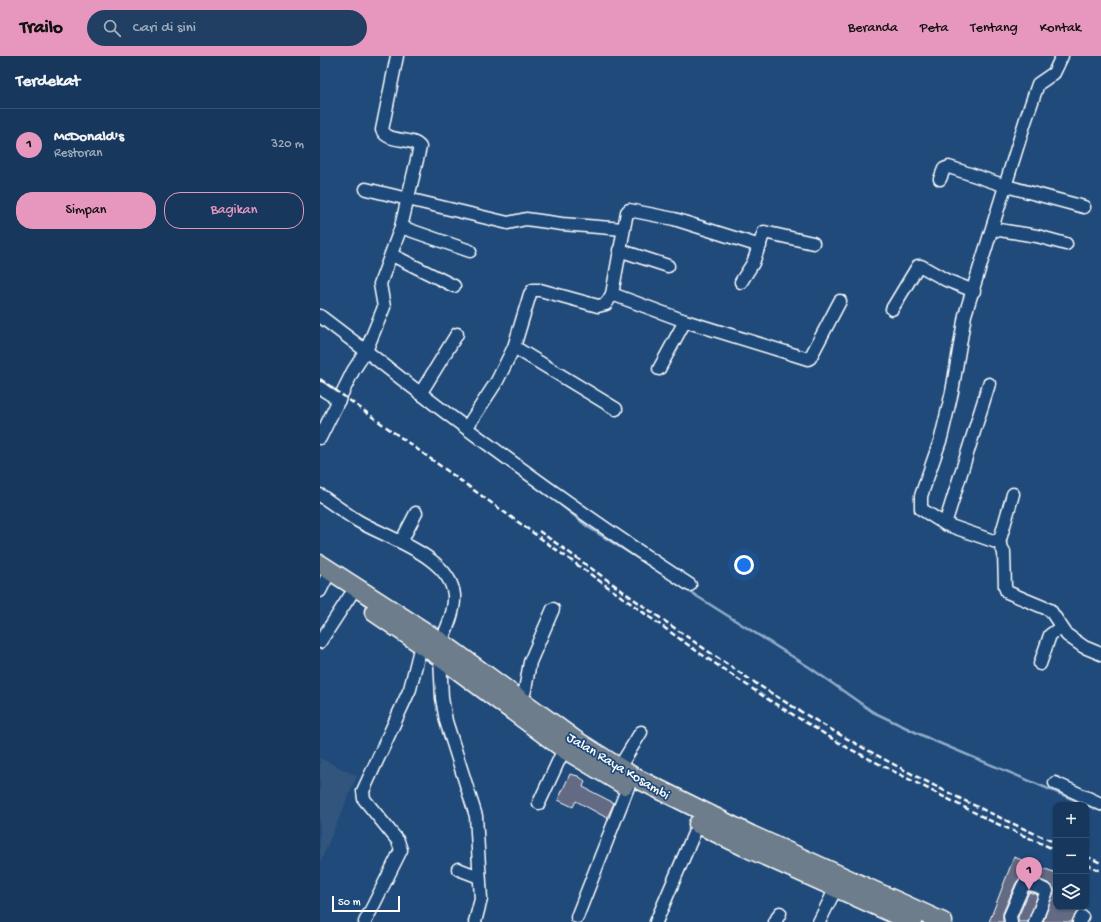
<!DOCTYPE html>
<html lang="id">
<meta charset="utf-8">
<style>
body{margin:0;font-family:"Gochi Hand",sans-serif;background:#203f62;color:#f1f3f6}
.controls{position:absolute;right:12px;bottom:12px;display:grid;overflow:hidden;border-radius:8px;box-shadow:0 1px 3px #0004}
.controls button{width:36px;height:36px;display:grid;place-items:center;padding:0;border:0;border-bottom:1px solid #365272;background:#17385c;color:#f1f3f6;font:20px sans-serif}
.scale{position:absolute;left:12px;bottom:10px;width:68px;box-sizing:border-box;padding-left:4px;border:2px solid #fff;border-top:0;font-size:11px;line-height:14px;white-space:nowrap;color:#fff;-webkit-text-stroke:3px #1f4a7a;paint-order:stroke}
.you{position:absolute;left:424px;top:509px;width:14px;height:14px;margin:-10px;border:3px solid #fff;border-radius:50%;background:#1a73e8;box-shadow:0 0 0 6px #1a73e833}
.badge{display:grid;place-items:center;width:26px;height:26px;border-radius:50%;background:#e797bd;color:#111;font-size:13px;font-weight:700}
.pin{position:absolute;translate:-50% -33px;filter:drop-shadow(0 1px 2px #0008)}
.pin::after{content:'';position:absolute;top:21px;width:14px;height:12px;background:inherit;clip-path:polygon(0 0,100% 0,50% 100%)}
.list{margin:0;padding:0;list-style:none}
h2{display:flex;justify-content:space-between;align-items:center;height:52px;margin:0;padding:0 16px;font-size:17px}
h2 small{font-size:13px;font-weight:400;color:#9eacbb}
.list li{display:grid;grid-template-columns:26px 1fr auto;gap:12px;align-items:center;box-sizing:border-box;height:72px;padding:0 16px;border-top:1px solid #365272}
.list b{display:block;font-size:15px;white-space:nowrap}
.list p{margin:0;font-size:13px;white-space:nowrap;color:#9eacbb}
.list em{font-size:13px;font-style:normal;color:#9eacbb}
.actions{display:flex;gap:8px;padding:12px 16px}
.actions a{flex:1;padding:9px 0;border:1px solid #e797bd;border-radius:16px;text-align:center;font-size:14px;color:#e797bd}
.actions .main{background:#e797bd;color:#111}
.icon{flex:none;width:22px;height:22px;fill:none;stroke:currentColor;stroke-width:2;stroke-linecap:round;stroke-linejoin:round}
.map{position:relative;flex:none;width:781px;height:866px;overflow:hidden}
header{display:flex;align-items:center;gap:24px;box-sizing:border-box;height:56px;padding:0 20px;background:#e797bd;color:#111}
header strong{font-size:19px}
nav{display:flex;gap:22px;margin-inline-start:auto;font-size:14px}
.search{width:280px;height:36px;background:#203f62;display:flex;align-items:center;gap:10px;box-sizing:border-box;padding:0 14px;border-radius:22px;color:#9eacbb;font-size:15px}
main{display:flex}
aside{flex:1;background:#17385c}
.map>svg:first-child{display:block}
.built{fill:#33547d}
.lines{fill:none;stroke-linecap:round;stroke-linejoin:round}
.stream{stroke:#91adc8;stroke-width:2.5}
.building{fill:#636b84;stroke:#fff}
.minor-casing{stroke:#fff;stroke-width:15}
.highway-casing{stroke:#fff;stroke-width:21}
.minor{stroke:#1f4a7a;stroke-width:12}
.highway{stroke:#6d7d8c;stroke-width:18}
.rail{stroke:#fff;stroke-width:2.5;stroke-dasharray:6 3;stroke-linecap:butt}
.labels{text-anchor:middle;stroke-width:3.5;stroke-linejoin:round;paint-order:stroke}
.street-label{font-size:14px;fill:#fff;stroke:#1f4a7a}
</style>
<header>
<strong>Trailo</strong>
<div class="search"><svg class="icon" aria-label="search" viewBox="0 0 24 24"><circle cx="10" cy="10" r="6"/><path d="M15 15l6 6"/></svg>Cari di sini</div>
<nav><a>Beranda</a><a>Peta</a><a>Tentang</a><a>Kontak</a></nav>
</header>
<main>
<aside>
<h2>Terdekat<small></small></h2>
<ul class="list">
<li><span class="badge">1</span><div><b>McDonald's</b><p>Restoran</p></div><em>320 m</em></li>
</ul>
<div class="actions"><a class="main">Simpan</a><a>Bagikan</a></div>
</aside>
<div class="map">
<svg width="781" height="866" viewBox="0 0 781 866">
<rect width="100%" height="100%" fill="#1f4a7a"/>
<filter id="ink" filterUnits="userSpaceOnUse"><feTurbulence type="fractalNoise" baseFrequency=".025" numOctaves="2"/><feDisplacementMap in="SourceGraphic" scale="8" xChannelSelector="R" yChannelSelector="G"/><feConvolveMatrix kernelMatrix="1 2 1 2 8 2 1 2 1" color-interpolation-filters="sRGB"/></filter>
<g filter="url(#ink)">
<path class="built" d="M 0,702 L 37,720 L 0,807 Z"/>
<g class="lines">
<g class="stream">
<path d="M 241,449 L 268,471 L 341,517"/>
<path d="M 367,534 L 489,611 L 553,656 L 612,684 L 781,755"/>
</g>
</g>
<g class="building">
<path d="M 250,718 L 258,720 L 265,725 L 263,731 L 294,747 L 287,762 L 256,745 L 253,751 L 238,744 Z"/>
<path d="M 694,801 L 736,817 L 736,851 L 762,851 L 756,857 L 752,866 L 723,866 L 734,834 L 730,828 L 706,820 L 702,820 L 696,827 L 683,857 L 683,866 L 669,866 Z"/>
<path d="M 709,836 L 718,839 L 708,866 L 698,866 L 698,861 Z"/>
</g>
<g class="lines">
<defs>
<g id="minor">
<path d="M 742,0 L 734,17 L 718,28 L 705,66 L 645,259 L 632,336 L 621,382 L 601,440 L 601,453 L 625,468 L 679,487 L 684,496 L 685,531 L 687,536 L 730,554 L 747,579 L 764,591 L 781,598"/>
<path d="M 620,123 L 624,113 L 629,111 L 686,130 L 764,151"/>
<path d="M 46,133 L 188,167 L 206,163 L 242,168 L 303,173"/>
<path d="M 81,171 L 150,195"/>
<path d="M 673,173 L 717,180 L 746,188"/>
<path d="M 440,190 L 354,163 L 309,154 L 307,156 L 292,238 L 365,265 L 488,303 L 490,302 L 520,245"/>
<path d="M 299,194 L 348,210"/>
<path d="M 72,199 L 134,230"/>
<path d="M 421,226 L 433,207 L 444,176 L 493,187"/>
<path d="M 572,253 L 598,210 L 601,210 L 626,224 L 654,235"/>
<path d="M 0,260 L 46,295 L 64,251 L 60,228 L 81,171 L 100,91 C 91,80 69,88 62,74 L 77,0"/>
<path d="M 194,291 L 210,238 L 213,234 L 220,234 L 278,250 L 286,248 L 292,238"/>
<path d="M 339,313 L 365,265"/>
<path d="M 0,332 L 19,344"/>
<path d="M 100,338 L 137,278"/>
<path d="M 147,371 L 177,325 L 194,291 L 296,353"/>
<path d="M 0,382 L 33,315 L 46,295 C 150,377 259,457 370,529"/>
<path d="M 0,439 C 13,448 25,457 38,465 C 67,482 130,500 134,539 C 135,555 127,572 121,586"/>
<path d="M 625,468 L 669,328"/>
<path d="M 81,486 L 96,457"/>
<path d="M 679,487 L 693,438"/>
<path d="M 0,535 L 6,523"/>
<path d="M 0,586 L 30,540"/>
<path d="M 120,601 L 122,642 L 126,665 L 156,760 L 161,843 L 155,866"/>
<path d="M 720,608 L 730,579 L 741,571"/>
<path d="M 201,646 L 205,634 L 210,606 L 233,553"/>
<path d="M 299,712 L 321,676"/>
<path d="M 735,727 L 781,748"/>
<path d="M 219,747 L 244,693"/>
<path d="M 138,813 L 159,821"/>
<path d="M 257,861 L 308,731"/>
<path d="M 45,866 L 81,794 L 78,785 L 44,743 L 43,735 L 90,633 L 101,589"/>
<path d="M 336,866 L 378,768"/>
<path d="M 455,866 L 460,857"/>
<path d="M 499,866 L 516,832"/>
<path d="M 691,866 L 690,860 L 703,830 L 705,827 L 717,830 L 727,835 L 715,866"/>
<path d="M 759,866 L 762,861"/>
</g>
<g id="highway">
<path d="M 0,508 L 121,586 L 254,683 L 314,721 L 431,779 L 623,866"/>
<path d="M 54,556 L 120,601 L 244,693 L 304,729"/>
<path d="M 378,768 L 425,791 L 592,866"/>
</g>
</defs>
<use href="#minor" class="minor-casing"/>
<use href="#highway" class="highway-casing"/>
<use href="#minor" class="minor"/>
<use href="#highway" class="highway"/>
<g class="rail">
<path d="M 0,323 L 378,596 L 449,644 L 526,691 L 671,765 L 736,794"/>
<path d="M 219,475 C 295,529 371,586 451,637 C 541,694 638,744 736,787"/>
<path d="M 766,800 L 781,807"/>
<path d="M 766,808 L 781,815"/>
</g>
</g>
</g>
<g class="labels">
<g class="street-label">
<text transform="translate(299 709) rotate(31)" y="5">Jalan Raya Kosambi</text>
</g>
</g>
</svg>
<div class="controls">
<button>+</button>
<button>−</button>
<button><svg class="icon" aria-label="layers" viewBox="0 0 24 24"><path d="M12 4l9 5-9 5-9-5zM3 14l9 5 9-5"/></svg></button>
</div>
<div class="scale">50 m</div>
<div class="you"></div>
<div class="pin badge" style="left:709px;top:834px">1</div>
</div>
</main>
